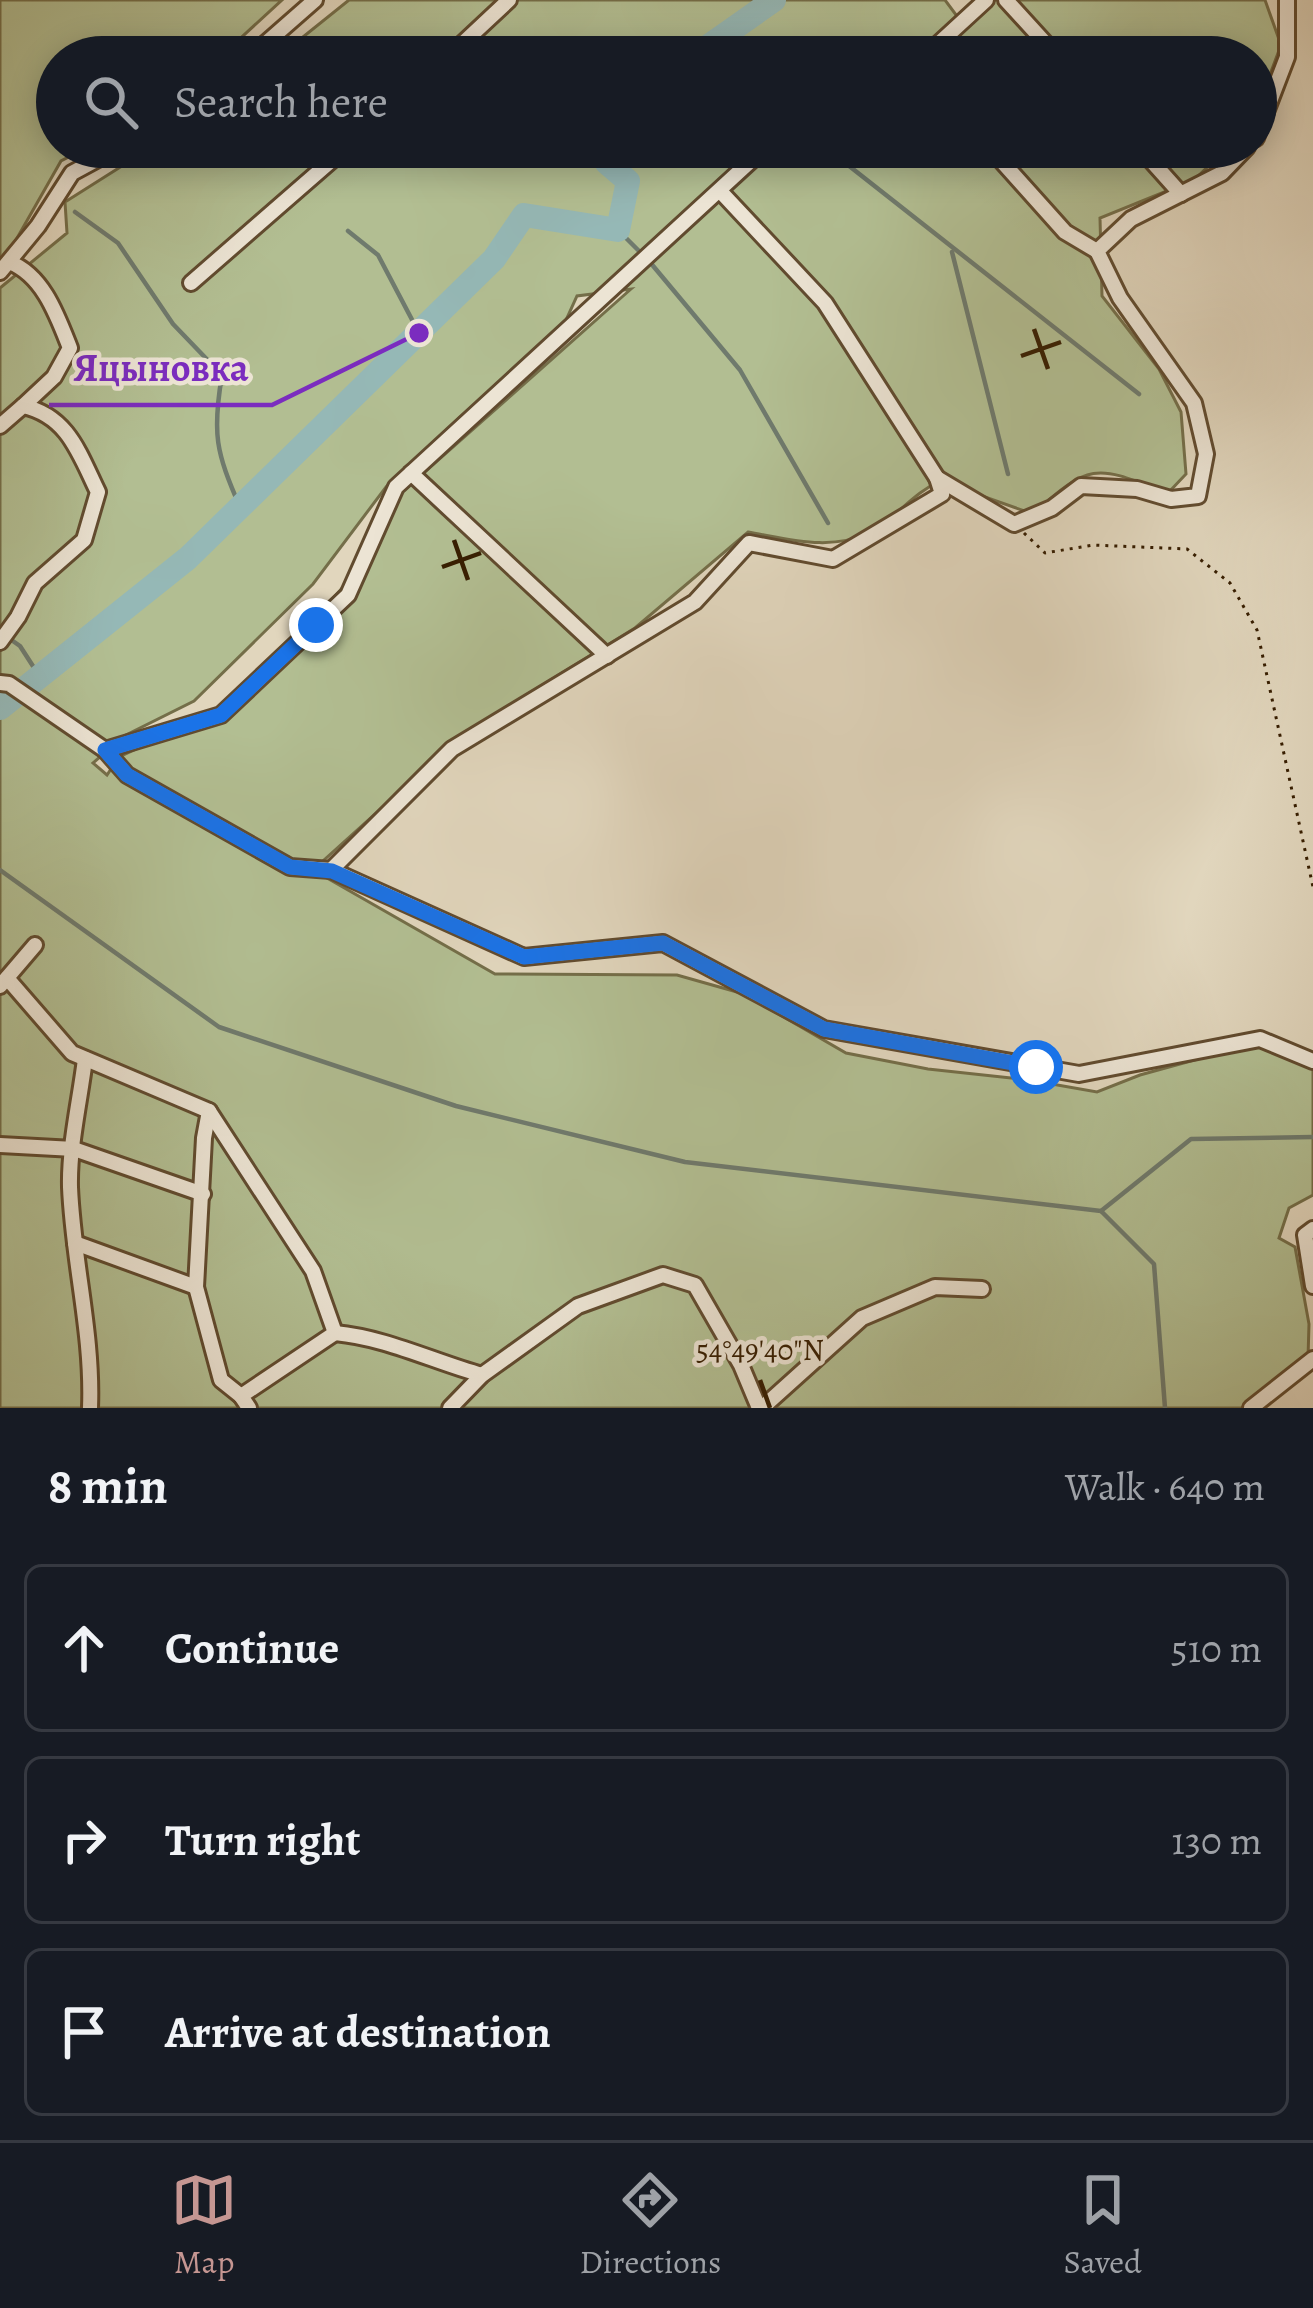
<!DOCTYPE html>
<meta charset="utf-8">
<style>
body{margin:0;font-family:Alegreya,serif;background:#242831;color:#f1f3f6}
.stop{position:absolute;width:36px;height:36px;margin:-27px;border:9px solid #1a73e8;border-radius:50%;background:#fff}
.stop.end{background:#1a73e8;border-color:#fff;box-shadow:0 3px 12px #0008}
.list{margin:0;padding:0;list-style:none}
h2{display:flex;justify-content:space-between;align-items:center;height:156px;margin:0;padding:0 48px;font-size:51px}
h2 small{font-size:39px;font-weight:400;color:#9ea1a6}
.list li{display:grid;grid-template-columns:78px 1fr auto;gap:36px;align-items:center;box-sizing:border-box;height:168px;margin:0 24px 24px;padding:0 24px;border:3px solid #363941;border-radius:18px}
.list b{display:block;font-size:45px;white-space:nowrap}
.list em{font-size:39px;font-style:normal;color:#9ea1a6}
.icon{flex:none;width:66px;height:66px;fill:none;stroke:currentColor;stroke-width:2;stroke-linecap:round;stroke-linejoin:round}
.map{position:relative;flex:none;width:1313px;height:1408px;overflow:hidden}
.search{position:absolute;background:#171b24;box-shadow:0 6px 30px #0003;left:36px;right:36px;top:36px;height:132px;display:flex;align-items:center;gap:30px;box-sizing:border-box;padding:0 42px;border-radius:66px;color:#9ea1a6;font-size:45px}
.sheet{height:732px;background:#171b24}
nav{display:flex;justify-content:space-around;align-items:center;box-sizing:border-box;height:168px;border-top:3px solid #363941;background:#171b24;font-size:33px;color:#9ea1a6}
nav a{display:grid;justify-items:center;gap:6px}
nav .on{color:#c59692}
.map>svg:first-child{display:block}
.green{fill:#b2be92;stroke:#746e49;stroke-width:3;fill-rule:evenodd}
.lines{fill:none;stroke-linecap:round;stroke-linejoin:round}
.stream{stroke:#6f7a6d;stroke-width:4.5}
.river{stroke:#95b8b6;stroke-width:24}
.minor-casing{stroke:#614b2f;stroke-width:20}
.path{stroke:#361d00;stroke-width:3;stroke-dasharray:3 6;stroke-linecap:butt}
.minor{stroke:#ece4d4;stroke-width:14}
.route{stroke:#1a73e8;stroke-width:15}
.ticks{fill:none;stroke:#361d00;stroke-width:4.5}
.ticks-label{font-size:30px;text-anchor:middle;fill:#361d00;stroke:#ece4d4;stroke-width:9;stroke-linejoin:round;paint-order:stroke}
.leader{fill:none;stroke:#7b2cbf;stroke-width:4.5}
.callout-dot{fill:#7b2cbf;stroke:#ece4d4;stroke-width:4.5}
.callout-label{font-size:39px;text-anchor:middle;font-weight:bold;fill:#7b2cbf;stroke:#ece4d4;stroke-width:9;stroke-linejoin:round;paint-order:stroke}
</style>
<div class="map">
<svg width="1313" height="1408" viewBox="0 0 1313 1408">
<rect width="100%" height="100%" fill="#e1d6bd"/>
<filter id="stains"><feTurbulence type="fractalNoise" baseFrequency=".00167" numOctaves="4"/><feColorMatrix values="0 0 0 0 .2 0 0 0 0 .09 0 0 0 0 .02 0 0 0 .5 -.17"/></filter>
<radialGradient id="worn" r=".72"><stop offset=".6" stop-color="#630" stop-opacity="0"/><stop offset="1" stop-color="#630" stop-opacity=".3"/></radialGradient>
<g class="green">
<path d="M 0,0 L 282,0 L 220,57 L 57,57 L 57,147 L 88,147 L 61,161 L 0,268 Z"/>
<path d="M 349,0 L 945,0 L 965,27 L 992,0 L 1265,0 L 1281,45 L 1256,112 L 1256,57 L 278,57 Z"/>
<path d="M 152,147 L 1228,147 L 1194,180 L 1100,218 L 1102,296 L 1159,369 L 1181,412 L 1186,474 L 1168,493 C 1097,466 1092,460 1033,514 L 940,481 C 913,493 896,518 870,532 C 831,552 789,539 748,532 L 635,628 L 466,732 L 313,870 L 495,974 L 677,975 L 744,994 L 846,1053 L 928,1069 L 1029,1080 L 1097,1092 L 1140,1075 L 1227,1051 L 1281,1044 L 1313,1058 L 1313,1195 L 1289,1208 L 1279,1238 L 1295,1247 L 1309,1324 L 1308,1358 L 1243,1408 L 0,1408 L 0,288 L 67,233 L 65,202 ZM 631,289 L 400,494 L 354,575 L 286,650 L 208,716 L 119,757 L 107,775 L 93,763 L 124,736 L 194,701 L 313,584 L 386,487 L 460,417 L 561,331 L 577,296 Z"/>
</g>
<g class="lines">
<g class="stream">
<path d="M 706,47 L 718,57"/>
<path d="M 825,147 L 1139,394"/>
<path d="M 75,212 L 118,243 L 173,324 L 222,375 C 212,434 216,452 240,507"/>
<path d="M 618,230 L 641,253"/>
<path d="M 348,231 L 378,255 L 419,333"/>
<path d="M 952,252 L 1008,474"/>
<path d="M 649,261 L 740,370 L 828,523"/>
<path d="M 10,639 L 20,646 L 40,677"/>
<path d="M 0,870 L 219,1027 L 456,1106 L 685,1162 L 1101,1211 L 1154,1264 L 1165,1408"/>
<path d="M 1101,1211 L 1191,1139 L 1313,1137"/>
</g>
<g class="river">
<path d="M 693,57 L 774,0"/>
<path d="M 0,708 L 188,558 L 494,259 L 524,215 L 618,230 L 628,181 L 607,163 L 612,147"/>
</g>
<defs>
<g id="minor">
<path d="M 1006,0 L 1058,57"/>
<path d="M 250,57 L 315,0"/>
<path d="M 448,57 L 509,0"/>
<path d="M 924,57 L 986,0"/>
<path d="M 1256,138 L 1287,57 L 1287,0"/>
<path d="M 989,147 L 1065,232 L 1097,251"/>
<path d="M 1139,147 L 1181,194"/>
<path d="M 721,192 L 825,303 L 937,478"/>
<path d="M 9,262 C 43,275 57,315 70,348 L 54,377 L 23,406"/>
<path d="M 0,272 L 38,226 L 72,173 L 120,147"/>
<path d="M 191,283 L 347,147"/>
<path d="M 0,426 L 23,406 C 68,416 79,453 98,492 L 84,540 L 35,583 L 18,617 L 0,642"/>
<path d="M 411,473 L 607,656"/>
<path d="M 0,683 L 9,684 L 105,750 L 127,775 L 290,867 L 331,870 L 524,957 L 663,943 L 824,1029 L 1079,1074 L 1260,1039 L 1313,1061"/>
<path d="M 105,750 L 221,715 L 348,595 L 396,487 L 766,147"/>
<path d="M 331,870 L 452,749 L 695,602 L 749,543 L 833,559 L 942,494 L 937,478 L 1014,524 L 1052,508 L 1081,486 L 1137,489 L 1171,499 L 1198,496 L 1206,454 L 1194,403 L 1120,298 L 1097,251 L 1131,219 L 1222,173 L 1247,147"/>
<path d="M 7,978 L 72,1053 L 209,1111 L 313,1271 L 335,1333 L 241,1396 L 249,1408"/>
<path d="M 0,986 L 35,945"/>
<path d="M 85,1059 C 80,1100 69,1146 70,1187 C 73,1262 93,1333 90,1408"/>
<path d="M 209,1111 L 204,1138 L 196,1287 L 221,1380 L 241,1396"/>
<path d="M 0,1145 L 74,1149 L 203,1194"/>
<path d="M 1313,1229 L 1305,1235 L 1313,1286"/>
<path d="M 75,1243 L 196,1287"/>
<path d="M 335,1333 C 387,1338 432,1361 482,1375"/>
<path d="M 450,1408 L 482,1375 L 578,1306 L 663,1275 L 695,1285 L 741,1365 L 759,1408"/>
<path d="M 762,1408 L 862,1318 L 935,1287 L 982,1289"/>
<path d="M 1251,1408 L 1313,1359"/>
</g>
</defs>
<use href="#minor" class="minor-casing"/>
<path class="path" d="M 1024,533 L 1045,553 L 1093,545 L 1187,549 L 1230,583 L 1257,630 L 1313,887"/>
<use href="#minor" class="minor"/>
</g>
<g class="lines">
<path class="route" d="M 316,625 L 221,715 L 105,750 L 127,775 L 290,867 L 332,871 L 524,957 L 663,943 L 824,1029 L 1036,1067"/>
</g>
<path class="ticks" d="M 1034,329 L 1048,369M 1021,356 L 1061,342M 454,540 L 468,580M 442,567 L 481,553M 760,1380 L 770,1408"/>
<g class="ticks-label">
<text x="760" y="1360">54°49'40"N</text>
</g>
<path class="leader" d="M419 333L272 405H49"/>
<circle class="callout-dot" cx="419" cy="333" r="12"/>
<g class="callout-label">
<text x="161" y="381">Яцыновка</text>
</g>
<rect width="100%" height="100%" filter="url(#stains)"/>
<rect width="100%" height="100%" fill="url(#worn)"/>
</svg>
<div class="stop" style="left:1036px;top:1067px"></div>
<div class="stop end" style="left:316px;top:625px"></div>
<div class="search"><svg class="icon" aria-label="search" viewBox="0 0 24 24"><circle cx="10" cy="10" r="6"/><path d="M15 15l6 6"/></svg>Search here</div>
</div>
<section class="sheet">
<h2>8 min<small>Walk · 640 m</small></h2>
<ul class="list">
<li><svg class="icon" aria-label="ahead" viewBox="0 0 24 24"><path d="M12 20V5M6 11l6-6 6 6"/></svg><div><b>Continue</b></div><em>510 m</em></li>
<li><svg class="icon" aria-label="right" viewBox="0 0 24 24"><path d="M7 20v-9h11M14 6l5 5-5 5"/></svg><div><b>Turn right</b></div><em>130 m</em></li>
<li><svg class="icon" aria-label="arrive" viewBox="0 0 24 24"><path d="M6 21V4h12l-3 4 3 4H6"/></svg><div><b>Arrive at destination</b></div></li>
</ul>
</section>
<nav>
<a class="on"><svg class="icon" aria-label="map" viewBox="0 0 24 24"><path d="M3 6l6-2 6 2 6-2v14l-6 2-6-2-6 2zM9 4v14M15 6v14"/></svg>Map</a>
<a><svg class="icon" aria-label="directions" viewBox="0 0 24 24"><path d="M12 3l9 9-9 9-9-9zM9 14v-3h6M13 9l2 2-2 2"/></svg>Directions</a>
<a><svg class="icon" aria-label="saved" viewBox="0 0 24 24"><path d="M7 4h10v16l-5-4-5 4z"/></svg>Saved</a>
</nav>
